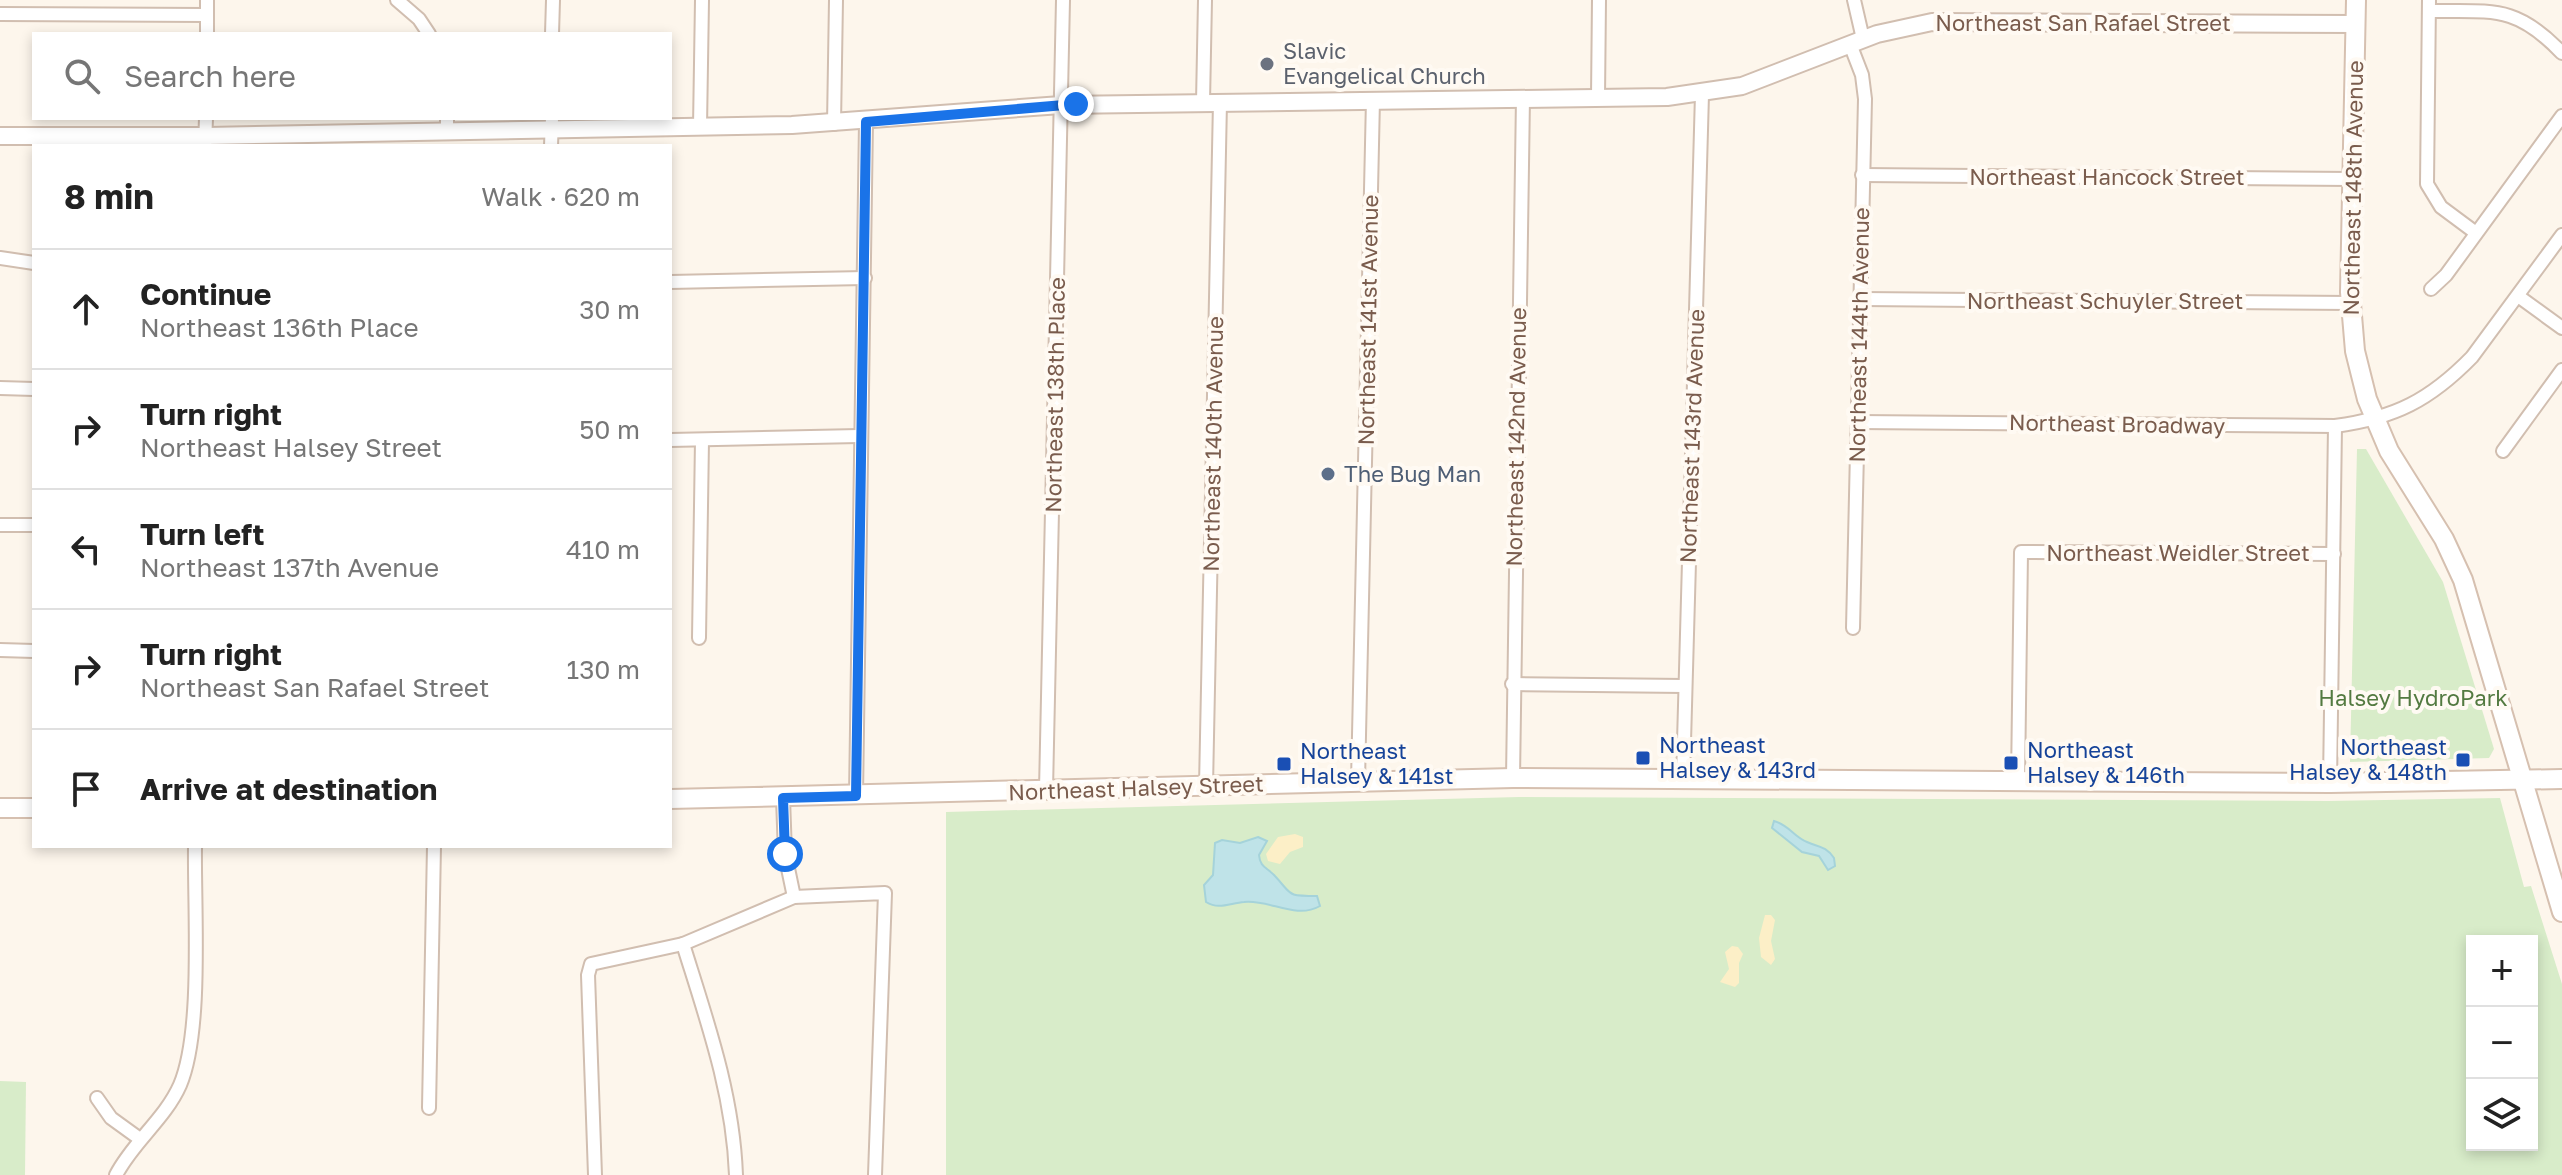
<!DOCTYPE html>
<meta charset="utf-8">
<style>
body{margin:0;font-family:"Golos Text",sans-serif;background:#f6f6f6;color:#222}
.controls{position:absolute;right:24px;bottom:24px;display:grid;overflow:hidden;border-radius:0px;box-shadow:0 4px 12px #0003}
.controls button{width:72px;height:72px;display:grid;place-items:center;padding:0;border:0;border-bottom:2px solid #e0e0e0;background:#fff;color:#222;font:40px sans-serif}
.stop{position:absolute;width:24px;height:24px;margin:-18px;border:6px solid #1a73e8;border-radius:50%;background:#fff}
.stop.end{background:#1a73e8;border-color:#fff;box-shadow:0 2px 8px #0008}
.list{margin:0;padding:0;list-style:none}
h2{display:flex;justify-content:space-between;align-items:center;height:104px;margin:0;padding:0 32px;font-size:34px}
h2 small{font-size:26px;font-weight:400;color:#767676}
.list li{display:grid;grid-template-columns:52px 1fr auto;gap:24px;align-items:center;box-sizing:border-box;height:120px;padding:0 32px;border-top:2px solid #e0e0e0}
.list b{display:block;font-size:30px;white-space:nowrap}
.list p{margin:0;font-size:26px;white-space:nowrap;color:#767676}
.list em{font-size:26px;font-style:normal;color:#767676}
.icon{flex:none;width:44px;height:44px;fill:none;stroke:currentColor;stroke-width:2;stroke-linecap:round;stroke-linejoin:round}
.map{position:relative;flex:none;width:2562px;height:1175px;overflow:hidden}
.search{position:absolute;background:#fff;box-shadow:0 4px 12px #0003;left:32px;top:32px;width:640px;height:88px;display:flex;align-items:center;gap:20px;box-sizing:border-box;padding:0 28px;border-radius:0px;color:#767676;font-size:30px}
.panel{position:absolute;background:#fff;box-shadow:0 4px 12px #0003;left:32px;top:144px;width:640px;height:704px;border-radius:0px}
.map>svg:first-child{display:block}
.green{fill:#d8ecc9;fill-rule:evenodd}
.sand{fill:#fcefc7}
.water{fill:#bfe3e8;stroke:#a5d3da;stroke-width:2}
.lines{fill:none;stroke-linecap:round;stroke-linejoin:round}
.minor-casing{stroke:#d1beb0;stroke-width:16}
.tertiary-casing{stroke:#d1beb0;stroke-width:20}
.secondary-casing{stroke:#d6c0b0;stroke-width:22}
.minor{stroke:#fff;stroke-width:12}
.tertiary{stroke:#fff;stroke-width:16}
.secondary{stroke:#fff;stroke-width:18}
.route{stroke:#1a73e8;stroke-width:10}
.worship-dot{fill:#6b7280;stroke:#fffaf3;stroke-width:3}
.service-dot{fill:#5c6f8a;stroke:#fffaf3;stroke-width:3}
.transit-dot{fill:#1a4fb4;stroke:#fffaf3;stroke-width:3}
.labels{text-anchor:middle;stroke-width:8;stroke-linejoin:round;paint-order:stroke}
.street-label{font-size:22px;fill:#7a5c4d;stroke:#fffaf3}
.worship-label{font-size:22px;fill:#5b616d;stroke:#fffaf3;text-anchor:start}
.service-label{font-size:22px;fill:#4e5e75;stroke:#fffaf3;text-anchor:start}
.park-label{font-size:22px;fill:#537a41;stroke:#fffaf3}
.transit-label{font-size:22px;fill:#164399;stroke:#fffaf3;text-anchor:start}
</style>
<div class="map">
<svg width="2562" height="1175" viewBox="0 0 2562 1175">
<rect width="100%" height="100%" fill="#fdf6ec"/>
<g class="green">
<path d="M 2357,449 L 2366,449 L 2443,582 L 2494,749 L 2489,758 L 2350,762 Z"/>
<path d="M 1519,797 L 2328,801 L 2500,798 L 2524,887 L 2531,886 L 2562,984 L 2562,1175 L 946,1175 L 946,812 ZM 2472,941 L 2532,941 L 2532,1145 L 2472,1145 Z"/>
<path d="M 0,1081 L 26,1082 L 25,1175 L 0,1175 Z"/>
</g>
<g class="sand">
<path d="M 1295,834 L 1303,837 L 1303,847 L 1290,852 L 1280,864 L 1268,861 L 1266,854 L 1278,837 Z"/>
<path d="M 1765,915 L 1771,915 L 1775,920 L 1771,941 L 1775,959 L 1771,965 L 1761,957 L 1759,938 Z"/>
<path d="M 1732,946 L 1738,947 L 1743,954 L 1739,963 L 1739,983 L 1735,987 L 1720,982 L 1729,969 L 1725,952 Z"/>
</g>
<g class="water">
<path d="M 1774,821 C 1789,825 1794,837 1807,842 C 1818,847 1826,846 1834,858 L 1835,866 L 1828,870 L 1819,856 L 1802,852 L 1772,828 Z"/>
<path d="M 1258,837 L 1267,841 L 1259,855 C 1260,867 1266,867 1274,875 C 1293,895 1285,896 1317,896 L 1320,906 C 1295,920 1270,899 1244,902 C 1230,903 1219,910 1206,902 L 1204,885 L 1213,875 L 1215,843 L 1222,840 L 1240,843 Z"/>
</g>
<g class="lines">
<defs>
<g id="minor">
<path d="M 397,0 L 419,19 L 429,34"/>
<path d="M 1854,0 L 1863,39"/>
<path d="M 2429,0 L 2427,184 L 2441,207 L 2476,233"/>
<path d="M 2429,11 C 2493,12 2515,4 2562,53"/>
<path d="M 0,14 L 207,15"/>
<path d="M 207,34 L 207,0"/>
<path d="M 552,34 L 553,0"/>
<path d="M 1850,44 L 1862,75 L 1865,99 L 1853,628"/>
<path d="M 1598,97 L 1599,0"/>
<path d="M 1203,102 L 1205,0"/>
<path d="M 447,118 L 447,131"/>
<path d="M 834,124 L 836,0"/>
<path d="M 700,127 L 702,0"/>
<path d="M 205,146 L 206,118"/>
<path d="M 551,146 L 552,118"/>
<path d="M 1862,175 L 2352,179"/>
<path d="M 0,258 L 34,263"/>
<path d="M 670,282 L 865,278"/>
<path d="M 2431,289 L 2446,275 L 2562,116"/>
<path d="M 2518,296 L 2562,328"/>
<path d="M 1861,299 L 2350,303"/>
<path d="M 0,388 L 34,389"/>
<path d="M 1858,422 L 2335,426 C 2395,418 2430,400 2472,357 L 2562,235"/>
<path d="M 670,440 L 859,436"/>
<path d="M 2503,451 L 2562,370"/>
<path d="M 0,525 L 34,525"/>
<path d="M 699,638 L 702,440"/>
<path d="M 0,650 L 34,651"/>
<path d="M 1512,684 L 1684,686"/>
<path d="M 1513,778 L 1523,97"/>
<path d="M 1683,778 L 1702,94"/>
<path d="M 1358,781 L 1373,99"/>
<path d="M 2018,781 L 2021,552 L 2334,554"/>
<path d="M 2330,783 L 2335,426"/>
<path d="M 1206,786 L 1220,102"/>
<path d="M 1046,790 L 1063,0"/>
<path d="M 856,796 L 866,122"/>
<path d="M 783,798 L 785,854 L 794,897"/>
<path d="M 683,944 C 707,1021 733,1094 736,1175"/>
<path d="M 97,1098 L 111,1118 L 140,1139"/>
<path d="M 429,1108 L 434,846"/>
<path d="M 116,1175 C 133,1142 165,1119 180,1085 C 203,1031 194,908 195,846"/>
<path d="M 595,1175 L 588,975 L 591,964 L 683,944 L 794,897 L 885,893 L 875,1175"/>
</g>
<path id="tertiary" d="M 0,136 L 206,136 L 792,125 L 1061,105 L 1667,97 L 1742,86 L 1877,34 L 1932,22 L 2356,24"/>
<g id="secondary">
<path d="M 2356,0 L 2350,292 L 2355,351 L 2367,399 L 2389,451 L 2444,539 L 2463,580 L 2562,912"/>
<path d="M 670,799 L 1513,778 L 2330,783 L 2562,779"/>
<path d="M 0,808 L 34,808"/>
</g>
</defs>
<use href="#minor" class="minor-casing"/>
<use href="#tertiary" class="tertiary-casing"/>
<use href="#secondary" class="secondary-casing"/>
<use href="#minor" class="minor"/>
<use href="#tertiary" class="tertiary"/>
<use href="#secondary" class="secondary"/>
</g>
<g class="lines">
<path class="route" d="M 785,854 L 783,798 L 856,796 L 866,122 L 1076,104"/>
</g>
<circle class="worship-dot" cx="1267" cy="64" r="8"/>
<circle class="service-dot" cx="1328" cy="474" r="8"/>
<g class="transit-dot">
<rect x="1635" y="750" width="16" height="16" rx="4"/>
<rect x="2455" y="752" width="16" height="16" rx="4"/>
<rect x="2003" y="755" width="16" height="16" rx="4"/>
<rect x="1276" y="756" width="16" height="16" rx="4"/>
</g>
<g class="labels">
<g class="street-label">
<text x="2083" y="31">Northeast San Rafael Street</text>
<text x="2107" y="185">Northeast Hancock Street</text>
<text transform="translate(2353 188) rotate(-89)" y="8">Northeast 148th Avenue</text>
<text x="2105" y="309">Northeast Schuyler Street</text>
<text transform="translate(1368 320) rotate(-89)" y="8">Northeast 141st Avenue</text>
<text transform="translate(1859 335) rotate(-89)" y="8">Northeast 144th Avenue</text>
<text transform="translate(1055 395) rotate(-89)" y="8">Northeast 138th Place</text>
<text transform="translate(2117 424) rotate(1)" y="8">Northeast Broadway</text>
<text transform="translate(1692 436) rotate(-88)" y="8">Northeast 143rd Avenue</text>
<text transform="translate(1516 437) rotate(-89)" y="8">Northeast 142nd Avenue</text>
<text transform="translate(1213 444) rotate(-89)" y="8">Northeast 140th Avenue</text>
<text x="2178" y="561">Northeast Weidler Street</text>
<text transform="translate(1136 788) rotate(-2)" y="8">Northeast Halsey Street</text>
</g>
<g class="worship-label">
<text x="1283" y="59">Slavic<tspan x="1283" dy="25">Evangelical Church</tspan></text>
</g>
<g class="service-label">
<text x="1344" y="482">The Bug Man</text>
</g>
<g class="park-label">
<text x="2413" y="706">Halsey HydroPark</text>
</g>
<g class="transit-label">
<text x="1659" y="753">Northeast<tspan x="1659" dy="25">Halsey &amp; 143rd</tspan></text>
<text x="2447" y="755" text-anchor="end">Northeast<tspan x="2447" dy="25">Halsey &amp; 148th</tspan></text>
<text x="2027" y="758">Northeast<tspan x="2027" dy="25">Halsey &amp; 146th</tspan></text>
<text x="1300" y="759">Northeast<tspan x="1300" dy="25">Halsey &amp; 141st</tspan></text>
</g>
</g>
</svg>
<div class="controls">
<button>+</button>
<button>−</button>
<button><svg class="icon" aria-label="layers" viewBox="0 0 24 24"><path d="M12 4l9 5-9 5-9-5zM3 14l9 5 9-5"/></svg></button>
</div>
<div class="stop" style="left:785px;top:854px"></div>
<div class="stop end" style="left:1076px;top:104px"></div>
<div class="search"><svg class="icon" aria-label="search" viewBox="0 0 24 24"><circle cx="10" cy="10" r="6"/><path d="M15 15l6 6"/></svg>Search here</div>
<section class="panel">
<h2>8 min<small>Walk · 620 m</small></h2>
<ul class="list">
<li><svg class="icon" aria-label="ahead" viewBox="0 0 24 24"><path d="M12 20V5M6 11l6-6 6 6"/></svg><div><b>Continue</b><p>Northeast 136th Place</p></div><em>30 m</em></li>
<li><svg class="icon" aria-label="right" viewBox="0 0 24 24"><path d="M7 20v-9h11M14 6l5 5-5 5"/></svg><div><b>Turn right</b><p>Northeast Halsey Street</p></div><em>50 m</em></li>
<li><svg class="icon" aria-label="left" viewBox="0 0 24 24"><path d="M17 20v-9H6M10 6l-5 5 5 5"/></svg><div><b>Turn left</b><p>Northeast 137th Avenue</p></div><em>410 m</em></li>
<li><svg class="icon" aria-label="right" viewBox="0 0 24 24"><path d="M7 20v-9h11M14 6l5 5-5 5"/></svg><div><b>Turn right</b><p>Northeast San Rafael Street</p></div><em>130 m</em></li>
<li><svg class="icon" aria-label="arrive" viewBox="0 0 24 24"><path d="M6 21V4h12l-3 4 3 4H6"/></svg><div><b>Arrive at destination</b></div></li>
</ul>
</section>
</div>
